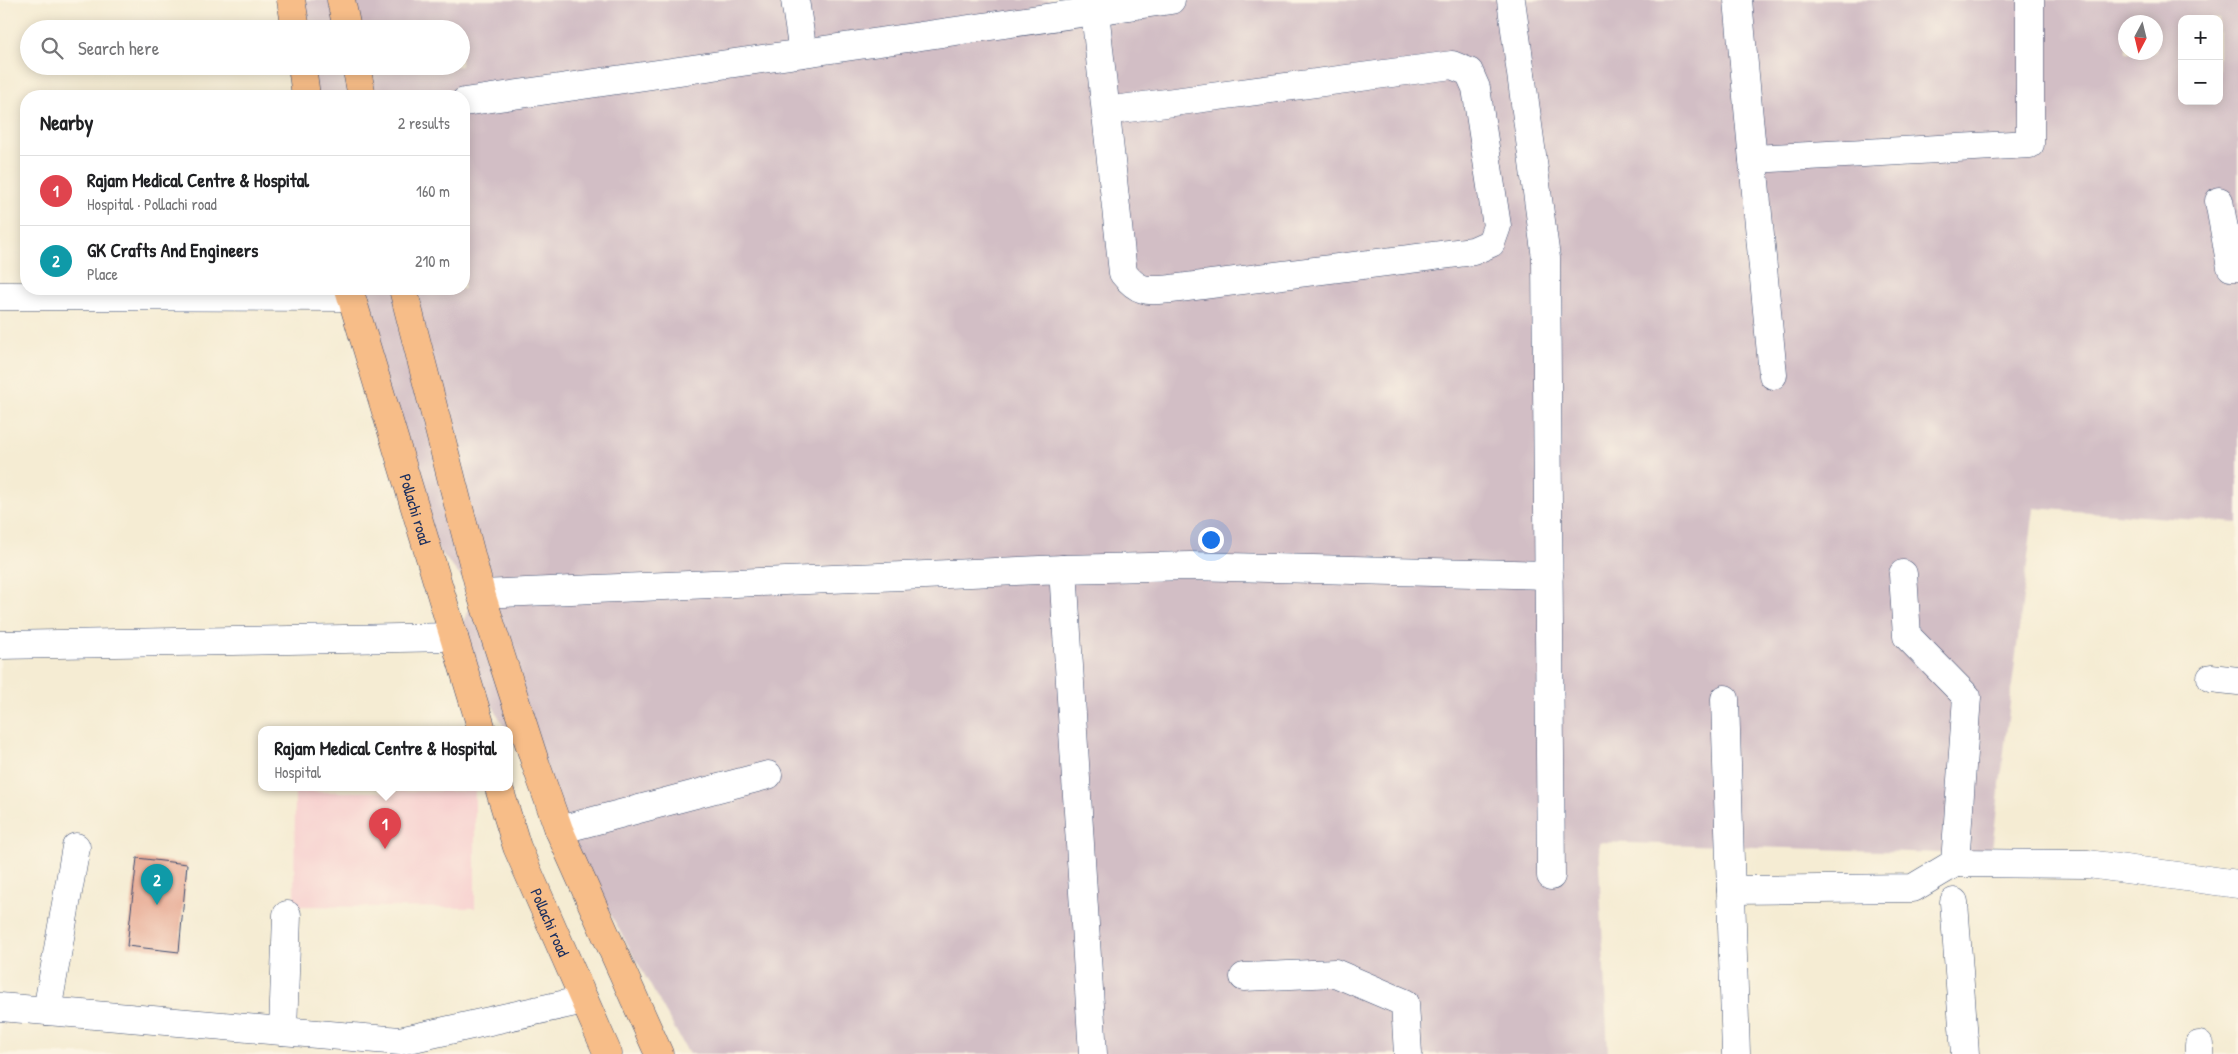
<!DOCTYPE html>
<meta charset="utf-8">
<style>
body{margin:0;font-family:"Patrick Hand",sans-serif;background:#f2f2f2;color:#202124}
.controls{position:absolute;right:15px;top:15px;display:grid;overflow:hidden;border-radius:10px;box-shadow:0 2px 12px #0003}
.controls button{width:45px;height:45px;display:grid;place-items:center;padding:0;border:0;border-bottom:1px solid #e0e0e0;background:#fff;color:#202124;font:25px sans-serif}
.compass{position:absolute;left:2118px;top:15px;width:45px;height:45px;border-radius:50%;background:#fff;box-shadow:0 2px 12px #0003;rotate:187deg}
.you{position:absolute;left:1210px;top:539px;width:18px;height:18px;margin:-12px;border:4px solid #fff;border-radius:50%;background:#1a73e8;box-shadow:0 0 0 8px #1a73e833}
.badge{display:grid;place-items:center;width:32px;height:32px;border-radius:50%;background:#db2777;color:#fff;font-size:16px;font-weight:700}
.pin{position:absolute;translate:-50% -41px;filter:drop-shadow(0 1px 2px #0008)}
.pin::after{content:'';position:absolute;top:26px;width:18px;height:15px;background:inherit;clip-path:polygon(0 0,100% 0,50% 100%)}
.popup{position:absolute;left:258px;top:726px;width:255px;height:65px;box-sizing:border-box;display:grid;place-content:center;border-radius:10px;background:#fff;filter:drop-shadow(0 1px 4px #0005);font-size:16px;white-space:nowrap;color:#757577}
.popup b{font-size:19px;color:#202124}
.popup::after{content:'';position:absolute;left:50%;top:100%;margin-left:-10px;border:10px solid transparent;border-top-color:#fff}
.list{margin:0;padding:0;list-style:none}
h2{display:flex;justify-content:space-between;align-items:center;height:65px;margin:0;padding:0 20px;font-size:21px}
h2 small{font-size:16px;font-weight:400;color:#757577}
.list li{display:grid;grid-template-columns:32px 1fr auto;gap:15px;align-items:center;box-sizing:border-box;height:70px;padding:0 20px;border-top:1px solid #e0e0e0}
.list b{display:block;font-size:19px;white-space:nowrap}
.list p{margin:0;font-size:16px;white-space:nowrap;color:#757577}
.list em{font-size:16px;font-style:normal;color:#757577}
.icon{flex:none;width:28px;height:28px;fill:none;stroke:currentColor;stroke-width:2;stroke-linecap:round;stroke-linejoin:round}
.map{position:relative;flex:none;width:2238px;height:1054px;overflow:hidden}
.search{position:absolute;background:#fff;box-shadow:0 2px 12px #0003;left:20px;top:20px;width:450px;height:55px;display:flex;align-items:center;gap:12px;box-sizing:border-box;padding:0 18px;border-radius:28px;color:#757577;font-size:19px}
.panel{position:absolute;background:#fff;box-shadow:0 2px 12px #0003;left:20px;top:90px;width:450px;height:205px;border-radius:20px}
.map>svg:first-child{display:block}
.built{fill:#f7d0cf}
.industrial{fill:#d2bec5;fill-rule:evenodd}
.building{fill:#e6a68f}
.lines{fill:none;stroke-linecap:round;stroke-linejoin:round}
.minor-casing{stroke:#3c4b70;stroke-width:29}
.highway-casing{stroke:#3c4b70;stroke-width:29}
.minor{stroke:#fff;stroke-width:28}
.highway{stroke:#f7bd88;stroke-width:28}
.labels{text-anchor:middle;stroke-width:4.5;stroke-linejoin:round;paint-order:stroke}
.street-label{font-size:16px;fill:#1b2f5e;stroke:#fcf5e5}
</style>
<div class="map">
<svg width="2238" height="1054" viewBox="0 0 2238 1054">
<rect width="100%" height="100%" fill="#fcf5e5"/>
<filter id="ink" filterUnits="userSpaceOnUse"><feTurbulence type="fractalNoise" baseFrequency=".02" numOctaves="2"/><feDisplacementMap in="SourceGraphic" scale="10" xChannelSelector="R" yChannelSelector="G"/><feConvolveMatrix kernelMatrix="1 2 1 2 8 2 1 2 1" color-interpolation-filters="sRGB"/></filter>
<filter id="wash" filterUnits="userSpaceOnUse"><feTurbulence type="fractalNoise" baseFrequency=".0096" numOctaves="4" result="noise"/><feDisplacementMap in="SourceGraphic" scale="20" xChannelSelector="R" yChannelSelector="G"/><feGaussianBlur stdDeviation="1.12" result="paint"/><feColorMatrix in="noise" values="0 0 0 0 0 0 0 0 0 0 0 0 0 0 0 0 0 1.4 0 .05"/><feComposite in="paint" operator="in"/></filter>
<g filter="url(#wash)">
<rect width="100%" height="100%" fill="#f5ecd3"/>
<path class="built" d="M 475,791 L 475,908 L 294,906 L 295,792 Z"/>
<path class="industrial" d="M 291,0 L 2238,0 L 2238,523 L 2034,508 L 1990,865 L 1940,853 L 1598,842 L 1608,1054 L 689,1054 L 509,734 L 509,730 L 506,730 L 454,637 L 477,596 L 422,530 L 356,289 L 464,289 L 464,96 L 306,96 L 302,66 L 461,66 L 461,29 L 296,29 ZM 2182,19 L 2219,19 L 2219,101 L 2182,101 ZM 2126,22 L 2156,22 L 2156,52 L 2126,52 Z"/>
<g id="blocks">
<path class="building" d="M 137,858 L 187,864 L 179,952 L 127,946 Z"/>
</g>
</g>
<g filter="url(#ink)">
<use href="#blocks" fill-opacity="0" stroke="#3c4b70" stroke-width="1"/>
<g class="lines">
<defs>
<g id="minor">
<path d="M 795,0 L 803,53"/>
<path d="M 1511,0 L 1546,258 L 1551,876"/>
<path d="M 1738,0 L 1773,375"/>
<path d="M 1095,11 L 1123,273 C 1139,293 1147,291 1171,289 L 1473,251 L 1491,243 L 1497,226 L 1476,88 L 1469,72 L 1452,65 L 1106,111"/>
<path d="M 464,102 L 1171,0"/>
<path d="M 1753,159 L 2030,144 L 2030,0"/>
<path d="M 2219,201 L 2231,267 L 2238,267"/>
<path d="M 0,296 L 351,297"/>
<path d="M 1063,569 L 1190,566 L 1549,575"/>
<path d="M 481,594 L 1063,569 L 1093,1054"/>
<path d="M 0,645 L 454,637"/>
<path d="M 2211,678 L 2238,681"/>
<path d="M 1725,699 L 1736,1054"/>
<path d="M 559,830 L 768,775"/>
<path d="M 1955,863 L 2088,864 L 2238,884"/>
<path d="M 1731,890 L 1913,888 L 1955,863 L 1967,697 L 1907,636 L 1903,574"/>
<path d="M 1954,902 L 1965,1054"/>
<path d="M 1244,977 L 1335,973 L 1405,1003 L 1408,1054"/>
<path d="M 0,1007 L 400,1041 L 584,1000"/>
<path d="M 47,1011 L 76,847"/>
<path d="M 283,1031 L 287,915"/>
<path d="M 2199,1045 L 2199,1054"/>
</g>
<g id="highway">
<path d="M 291,0 L 296,29"/>
<path d="M 341,0 L 347,29"/>
<path d="M 302,66 L 306,96"/>
<path d="M 356,66 L 362,96"/>
<path id="s1" d="M 349,289 L 482,730"/>
<path d="M 403,289 L 481,594 L 536,765 L 559,830 L 659,1054"/>
<path id="s2" d="M 499,788 L 517,847 L 608,1054"/>
</g>
</defs>
<use href="#minor" class="minor-casing"/>
<use href="#highway" class="highway-casing"/>
<use href="#minor" class="minor"/>
<use href="#highway" class="highway"/>
</g>
</g>
<g class="labels">
<g class="street-label">
<text dy="6" stroke="none"><textPath href="#s1" startOffset="230">Pollachi road</textPath></text>
<text dy="6" stroke="none"><textPath href="#s2" startOffset="144">Pollachi road</textPath></text>
</g>
</g>
</svg>
<div class="controls">
<button>+</button>
<button>−</button>
</div>
<svg class="compass" viewBox="-18 -18 36 36"><path d="M0-13l5 13h-10z" fill="#e53935"/><path d="M0 13l5-13h-10z" fill="#757577"/></svg>
<div class="you"></div>
<div class="pin badge" style="left:385px;top:849px;background:#e0444e">1</div>
<div class="popup"><b>Rajam Medical Centre &amp; Hospital</b>Hospital</div>
<div class="pin badge" style="left:157px;top:905px;background:#0f9aa8">2</div>
<div class="search"><svg class="icon" aria-label="search" viewBox="0 0 24 24"><circle cx="10" cy="10" r="6"/><path d="M15 15l6 6"/></svg>Search here</div>
<section class="panel">
<h2>Nearby<small>2 results</small></h2>
<ul class="list">
<li><span class="badge" style="background:#e0444e">1</span><div><b>Rajam Medical Centre &amp; Hospital</b><p>Hospital · Pollachi road</p></div><em>160 m</em></li>
<li><span class="badge" style="background:#0f9aa8">2</span><div><b>GK Crafts And Engineers</b><p>Place</p></div><em>210 m</em></li>
</ul>
</section>
</div>
